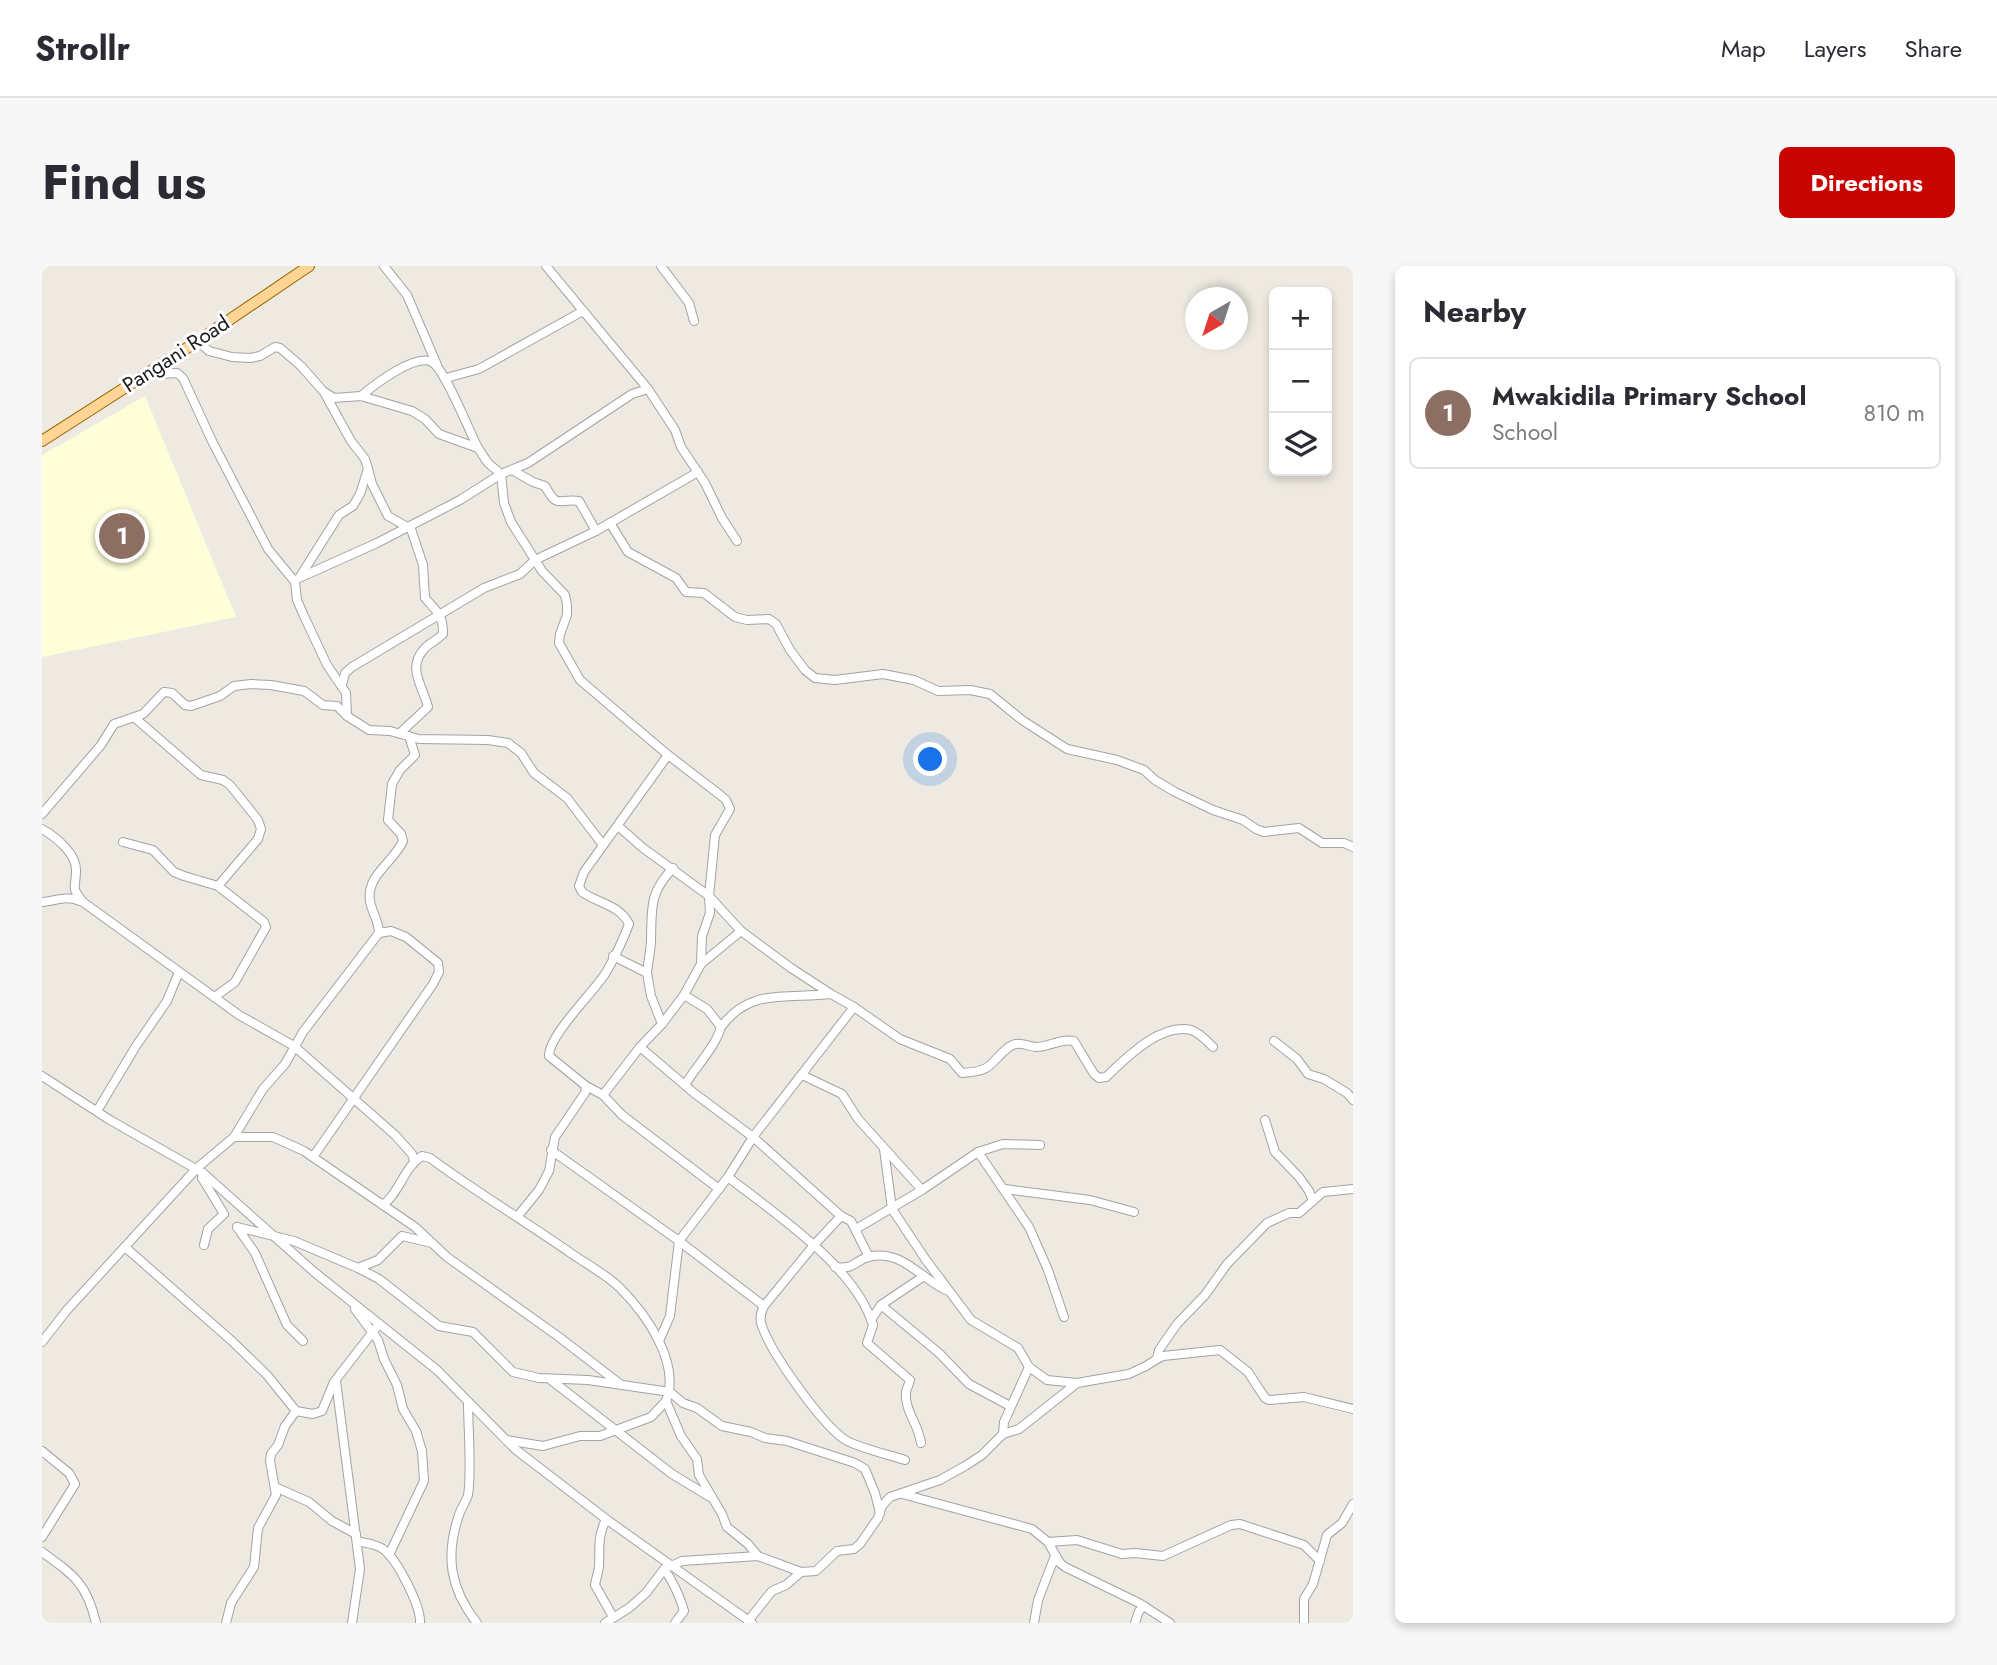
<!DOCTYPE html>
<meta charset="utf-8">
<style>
body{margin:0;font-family:Jost,sans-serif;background:#f7f7f7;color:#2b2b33}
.controls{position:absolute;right:21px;top:21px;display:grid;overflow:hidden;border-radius:10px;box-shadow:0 4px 10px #0003}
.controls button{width:63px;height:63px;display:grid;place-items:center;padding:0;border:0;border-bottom:2px solid #e1e1e2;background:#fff;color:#2b2b33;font:35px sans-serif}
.compass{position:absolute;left:1143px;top:21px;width:63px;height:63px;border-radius:50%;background:#fff;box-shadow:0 4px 10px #0003;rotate:219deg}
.you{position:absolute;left:889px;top:494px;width:24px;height:24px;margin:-18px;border:5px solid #fff;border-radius:50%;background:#1a73e8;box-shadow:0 0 0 10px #1a73e833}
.badge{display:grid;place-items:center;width:46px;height:46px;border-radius:50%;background:#c80500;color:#fff;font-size:23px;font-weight:700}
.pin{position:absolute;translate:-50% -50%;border:4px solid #fff;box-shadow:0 2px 7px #0006}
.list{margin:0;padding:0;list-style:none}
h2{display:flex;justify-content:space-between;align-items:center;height:91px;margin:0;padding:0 28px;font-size:30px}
h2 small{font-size:23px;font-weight:400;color:#7c7c81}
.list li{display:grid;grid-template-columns:46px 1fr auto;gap:21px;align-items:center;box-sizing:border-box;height:112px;margin:0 14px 14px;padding:0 14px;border:2px solid #e1e1e2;border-radius:10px}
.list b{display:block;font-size:26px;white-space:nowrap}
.list p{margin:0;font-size:23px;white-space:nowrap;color:#7c7c81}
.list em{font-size:23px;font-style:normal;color:#7c7c81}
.icon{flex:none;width:38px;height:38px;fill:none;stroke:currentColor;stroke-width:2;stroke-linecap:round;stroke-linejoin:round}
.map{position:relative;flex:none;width:1311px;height:1357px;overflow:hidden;border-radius:10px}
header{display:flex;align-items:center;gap:42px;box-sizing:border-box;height:98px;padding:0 35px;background:#fff;border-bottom:2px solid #e1e1e2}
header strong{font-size:33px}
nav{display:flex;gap:38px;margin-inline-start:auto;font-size:24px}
.intro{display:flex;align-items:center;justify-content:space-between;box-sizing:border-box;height:168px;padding:0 42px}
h1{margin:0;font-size:49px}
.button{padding:18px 32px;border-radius:10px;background:#c80500;color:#fff;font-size:24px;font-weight:700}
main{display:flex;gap:42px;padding:0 42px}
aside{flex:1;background:#fff;border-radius:10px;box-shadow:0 4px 10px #0003}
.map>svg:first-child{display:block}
.education{fill:#feffd9}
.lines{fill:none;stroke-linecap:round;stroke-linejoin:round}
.minor-casing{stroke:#a3a3a3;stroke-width:10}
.major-casing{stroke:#946700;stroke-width:12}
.minor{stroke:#fff;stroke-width:8}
.major{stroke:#ffd495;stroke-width:10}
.labels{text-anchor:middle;stroke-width:6;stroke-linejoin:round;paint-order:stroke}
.street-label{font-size:21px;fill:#1c1c1c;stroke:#fff}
</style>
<header>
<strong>Strollr</strong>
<nav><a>Map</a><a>Layers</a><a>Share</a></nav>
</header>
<div class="intro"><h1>Find us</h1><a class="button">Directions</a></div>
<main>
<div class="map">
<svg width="1311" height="1357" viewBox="0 0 1311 1357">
<rect width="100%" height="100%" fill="#eeeae1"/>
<path class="education" d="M 103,130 L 194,351 L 0,391 L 0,189 Z"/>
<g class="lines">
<defs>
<g id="minor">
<path d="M 342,0 L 365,29 L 395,99"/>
<path d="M 504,0 L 606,123"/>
<path d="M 619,0 L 647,37 L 652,55"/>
<path d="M 156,75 L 167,85 L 190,91 L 208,92 L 218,90 L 233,81 L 238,82 L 259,100 L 281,125 L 292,132 L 319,130 L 370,145 L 383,153 L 397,168 L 436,182 L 446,197 L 459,208 L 462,237 L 469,256 L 500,305 L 523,329 L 525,339 L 525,349 L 518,368 L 517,377 L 538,414 L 626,489 L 677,528 L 684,534 L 688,543 L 673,569 L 667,630 L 668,647 L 660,670 L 659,698"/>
<path d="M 104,109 L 135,107 L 141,112 L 170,175 L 226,283 L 253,316 L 255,334 L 262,350 L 285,399 L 304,427 L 305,450 L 327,464 L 348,465 L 377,473 L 446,474 L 466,477 L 479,487 L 492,507 L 525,532 L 561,579"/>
<path d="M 404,112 L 437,103 L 541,45"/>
<path d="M 319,130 C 332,119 373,87 390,96 C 403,103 427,165 436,182"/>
<path d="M 326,203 L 330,218 L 346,250 L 369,263 L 381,299 L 383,332 C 395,346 401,348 401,368 C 395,374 388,377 383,382 C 364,402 381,420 386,441 L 358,467"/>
<path d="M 470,204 L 491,216 L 503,220 C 516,244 516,232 537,235 L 554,265"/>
<path d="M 568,257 L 586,286 L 634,312 L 644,326 L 662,327 L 693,351 L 705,354 L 727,353 L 734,358 L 748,384 L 763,404 L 773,412 L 793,414 L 841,408 L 872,414 L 896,425 L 928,424 L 948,428 L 980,454 L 1025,483 L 1075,494 L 1102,504 L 1113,514 L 1133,526 L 1171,544 L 1201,554 L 1214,563 L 1222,566 L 1257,562 L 1280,577 L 1302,577 L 1311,581"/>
<path d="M 259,309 L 297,249 L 311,240 L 318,228 L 326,203 L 323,193 L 309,175 L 283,128"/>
<path d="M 257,312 L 335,277 L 418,234 L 459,208 L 486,197 L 590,128 L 606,123 L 633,164 L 639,181 L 663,217 L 680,252 L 695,275"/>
<path d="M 300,419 L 303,407 L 310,401 L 442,322 L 478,308 L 493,294 L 554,265 L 656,206"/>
<path d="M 93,452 L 159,509 L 181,514 L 188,519 L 216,554 L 219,563 L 216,573 L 176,620"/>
<path d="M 0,548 L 59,479 L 72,458 L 101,448 L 122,426 L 130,427 L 143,439 L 149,440 L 178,430 L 192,420 L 209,418 L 229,419 L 262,425 L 281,439 L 295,440 L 305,450"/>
<path d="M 576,560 L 601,582 L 667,630 L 699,665 L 749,702 L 789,728 L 812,741 L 858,773 L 908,793 L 920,807 C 953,805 946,797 967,781 C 976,774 984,780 994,781 C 1007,781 1019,772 1032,775 L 1052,808 L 1057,812 L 1064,811 C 1084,792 1118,757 1149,764 C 1158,767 1165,775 1171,781"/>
<path d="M 0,563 C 14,571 35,588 34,605 C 34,622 28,620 41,636 L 197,749 L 252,780 L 353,869 L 370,888 L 372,895"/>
<path d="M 81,576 L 111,584 L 132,606 L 142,610 L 176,620 L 222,656 L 224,661 L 193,716 L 174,730"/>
<path d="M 0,636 C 14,635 23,629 38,635"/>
<path d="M 571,690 L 605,707 L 609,730 L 620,758"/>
<path d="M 605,707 C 606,696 609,684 609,673 C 610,642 607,627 631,602"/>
<path d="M 642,729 L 665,743 L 679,761 C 673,782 654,800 643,819"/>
<path d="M 679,761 C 708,721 746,733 789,728"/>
<path d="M 1232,775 L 1255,793 L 1266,808 L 1282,813 L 1305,827 L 1311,834"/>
<path d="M 598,781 L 652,827 L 711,871 L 799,950 L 809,955 L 827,991"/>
<path d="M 760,809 L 800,828 L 816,853 L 880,924"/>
<path d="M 0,810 L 68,854 L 161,907 L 271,1005 L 395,1104 L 473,1183 L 564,1253 L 710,1357"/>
<path d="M 544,820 L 561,829 L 580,849 L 677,923"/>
<path d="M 561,829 L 598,781 L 620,758 L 642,729 L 659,698 L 699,665"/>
<path d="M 55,845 L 94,780 L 125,735 L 137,706"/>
<path d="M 1223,854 L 1233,886 L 1257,911 L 1267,925 L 1271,935"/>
<path d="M 192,871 L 231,871 L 262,885 L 373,961 L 405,991 L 517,1071 L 578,1118"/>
<path d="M 842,883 L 850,943 L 884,994 L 929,1054 L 976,1082 L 987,1101 L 1005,1114 L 1035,1117"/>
<path d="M 509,884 L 637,975 L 722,1040"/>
<path d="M 936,886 L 987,961 L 1006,1004 L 1022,1051"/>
<path d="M 271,891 L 391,718 L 397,706 L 396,697 L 364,671 L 349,665 L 337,667"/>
<path d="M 161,907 L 160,912 L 182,948 L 166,963 L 162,979"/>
<path d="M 686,911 C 733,948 813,1000 831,1059 L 825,1077 L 868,1114 C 867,1118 865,1122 864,1126 C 862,1144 877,1159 879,1177"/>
<path d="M 963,923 L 1048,934 L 1092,946"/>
<path d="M 341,939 C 358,926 362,901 380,890 L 388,892 C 434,926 483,955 530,988 C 546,999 565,1009 578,1022 C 604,1048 639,1097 624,1135 L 639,1170 L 655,1193 L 657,1209 L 680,1248 L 685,1261 L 706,1278 L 716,1290"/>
<path d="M 799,950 L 772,979 L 722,1040 C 719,1046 717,1053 720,1060 C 729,1087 779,1157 802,1173 C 813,1181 848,1189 863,1194"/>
<path d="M 475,951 L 497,924 L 507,905 L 513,871 L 543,827 L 544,820 L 507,790 C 507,769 550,728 563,708 C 571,695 582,672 587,658 C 578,639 555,637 540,626 L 537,620 L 542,606 L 626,489"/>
<path d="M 195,961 L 252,975 L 316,1002 L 337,1013 L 397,1060 L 431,1066 L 471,1106 L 497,1112 L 546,1114 L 628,1126 L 641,1137 L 655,1142 L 680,1160 L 709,1166 L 723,1172 L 745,1175 L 813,1197 L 823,1203 L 833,1227 L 838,1247"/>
<path d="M 195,961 L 213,987 L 245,1059 L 261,1075"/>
<path d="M 814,963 L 880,924 L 936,886 L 961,878 L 998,879"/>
<path d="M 83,981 L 191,1076 L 225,1109 L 254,1145 L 271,1148 L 280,1145 L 292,1116 L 337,1058"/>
<path d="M 793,1001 C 815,1004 812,993 830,990 C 861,985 878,1012 904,1024"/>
<path d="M 316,1002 L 336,994 L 360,970 L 390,977"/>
<path d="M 839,1039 L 897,1087 L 927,1118 L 968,1140"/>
<path d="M 313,1043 L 336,1074 L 342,1093 L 355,1119 L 361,1143 L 374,1165 L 380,1185 L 382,1215 L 347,1289"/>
<path d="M 829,1054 L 839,1039 L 882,1010"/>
<path d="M 617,1075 L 628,1050 L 637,975 L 686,911 L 711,871 L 812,741"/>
<path d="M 0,1076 L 25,1044 L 155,902 L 192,871 L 221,823 L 243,798 L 261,766 L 337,667 C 337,655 330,647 328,635 C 324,609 352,596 361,575 L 359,568 L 346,554 L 350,518 L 358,504 L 373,489 L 367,470"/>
<path d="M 1115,1093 L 1121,1090 L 1178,1084 L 1206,1106 L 1223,1132 L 1227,1134 L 1262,1131 L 1311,1143"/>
<path d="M 509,1114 L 630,1208 L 668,1231"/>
<path d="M 294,1115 L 318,1303 L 310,1357"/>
<path d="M 426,1136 C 426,1161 430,1206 426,1229 C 424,1236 419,1242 417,1249 C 403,1290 408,1323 435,1357"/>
<path d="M 961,1168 L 962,1156 L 987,1101"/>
<path d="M 464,1174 L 501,1180 L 538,1170 L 558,1170 L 609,1151 L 624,1135"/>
<path d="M 0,1185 L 27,1207 L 33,1218 L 0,1271"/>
<path d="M 233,1221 L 267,1236 L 290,1255 L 314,1268"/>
<path d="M 860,1228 L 990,1263 L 1006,1276 L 1035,1274 L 1080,1288 L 1093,1287 L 1121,1290 L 1189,1259 L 1198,1258 L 1262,1279 L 1278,1295"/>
<path d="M 564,1253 C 555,1273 558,1281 557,1301 C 556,1307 554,1313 553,1319 L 571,1351"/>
<path d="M 315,1275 C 323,1277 334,1278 341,1283 C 355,1293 379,1340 378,1357"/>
<path d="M 1006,1276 L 1018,1297 L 1023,1301 L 1097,1337 L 1128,1357"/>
<path d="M 0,1286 C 32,1309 45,1318 54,1357"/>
<path d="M 629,1300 L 640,1295 L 716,1290 L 759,1306"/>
<path d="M 622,1304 C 630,1312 639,1334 642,1345 L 633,1357"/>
<path d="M 706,1355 L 730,1325 L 744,1319 L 759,1306 L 774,1305 L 795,1285 L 812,1283 L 818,1278 L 836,1252 L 840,1240 L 848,1231 L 898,1214 L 923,1200 L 940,1189 L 961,1168 L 977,1163 L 1035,1117 L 1087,1108 L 1104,1100 L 1115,1093 L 1117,1084 L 1135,1058 L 1163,1029 L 1185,998 L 1225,957 L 1247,947 L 1257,947 L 1281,926 L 1311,923"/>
<path d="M 184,1357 L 189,1337 L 212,1301 L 216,1262 L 234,1229 L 228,1195 L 229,1188 L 236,1179 L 243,1160 L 254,1145"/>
<path d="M 563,1357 L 587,1342 L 604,1327 L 626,1298"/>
<path d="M 992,1357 L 996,1334 L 1013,1290"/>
<path d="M 1093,1357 L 1097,1345 L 1102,1340"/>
<path d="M 1262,1357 L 1262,1333 L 1271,1318 L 1285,1269 L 1300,1257 L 1311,1238"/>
</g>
<path id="major" d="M 0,175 L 159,73 L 267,0"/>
</defs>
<use href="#minor" class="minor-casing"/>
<use href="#major" class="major-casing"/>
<use href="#minor" class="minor"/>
<use href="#major" class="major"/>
</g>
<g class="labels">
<g class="street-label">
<text transform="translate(134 88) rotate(-33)" y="7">Pangani Road</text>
</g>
</g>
</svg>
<div class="controls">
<button>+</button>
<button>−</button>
<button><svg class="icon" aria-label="layers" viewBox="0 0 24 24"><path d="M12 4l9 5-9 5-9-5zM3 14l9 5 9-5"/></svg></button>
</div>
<svg class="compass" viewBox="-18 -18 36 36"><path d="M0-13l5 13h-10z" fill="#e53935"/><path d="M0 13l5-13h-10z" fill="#7c7c81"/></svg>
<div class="you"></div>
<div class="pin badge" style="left:80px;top:270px;background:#8d6e63">1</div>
</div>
<aside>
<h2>Nearby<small></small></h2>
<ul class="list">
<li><span class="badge" style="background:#8d6e63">1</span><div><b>Mwakidila Primary School</b><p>School</p></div><em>810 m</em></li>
</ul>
</aside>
</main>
